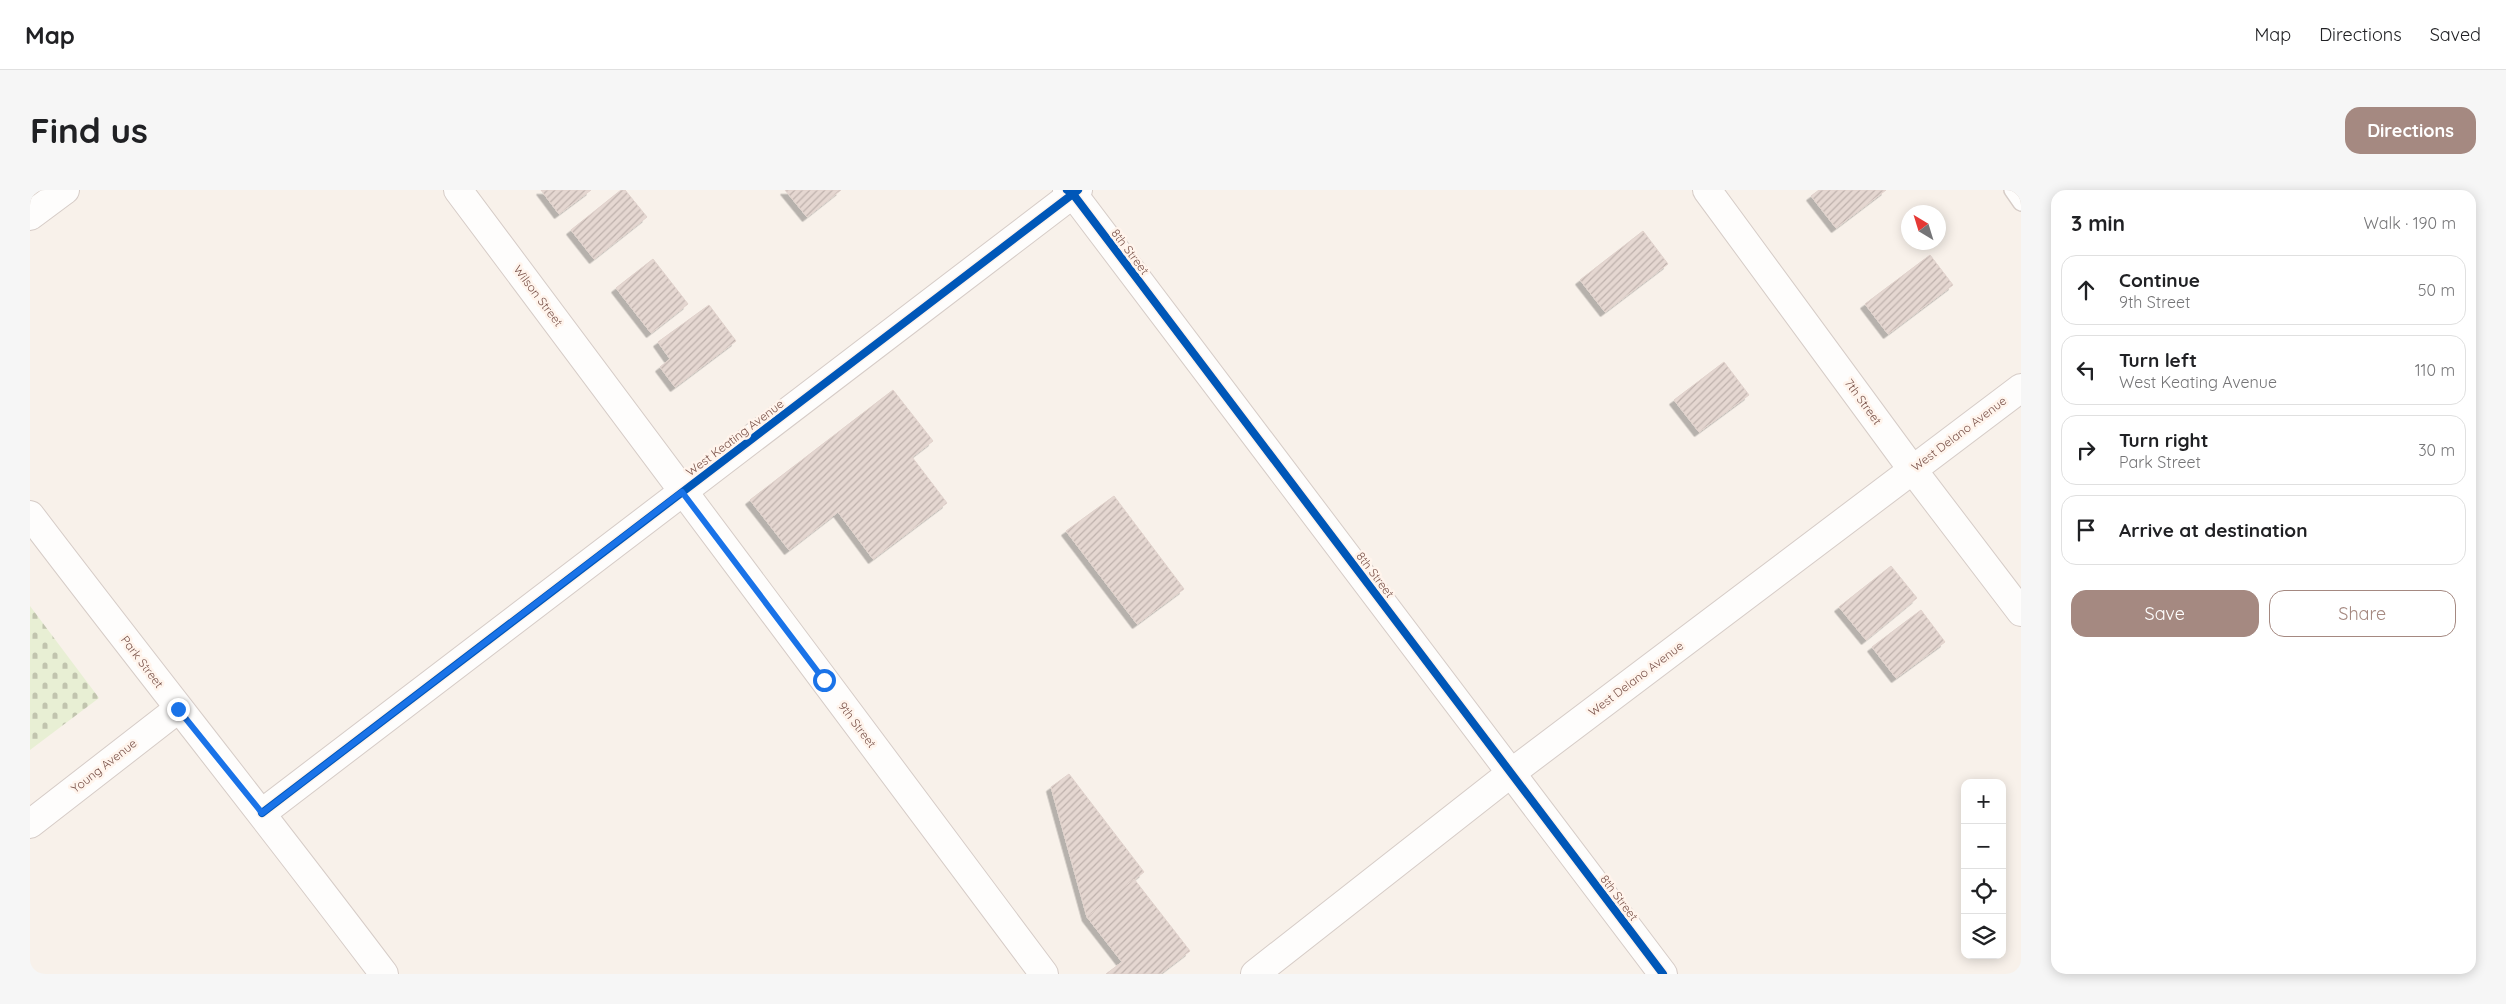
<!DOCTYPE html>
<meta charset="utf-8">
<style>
body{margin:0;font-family:Quicksand,sans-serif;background:#f6f6f6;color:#202124}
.controls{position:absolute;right:15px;bottom:15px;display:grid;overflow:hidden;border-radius:10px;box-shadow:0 2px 12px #0003}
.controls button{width:45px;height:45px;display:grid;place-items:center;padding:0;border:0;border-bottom:1px solid #e0e0e0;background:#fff;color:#202124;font:25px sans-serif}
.compass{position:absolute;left:1871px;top:15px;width:45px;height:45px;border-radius:50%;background:#fff;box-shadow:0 2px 12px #0003;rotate:322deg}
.stop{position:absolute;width:15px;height:15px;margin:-11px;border:4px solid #1a73e8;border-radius:50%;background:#fff}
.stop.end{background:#1a73e8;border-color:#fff;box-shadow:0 1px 5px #0008}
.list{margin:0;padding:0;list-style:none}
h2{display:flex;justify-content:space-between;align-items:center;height:65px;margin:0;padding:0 20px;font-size:21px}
h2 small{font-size:16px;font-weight:400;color:#757577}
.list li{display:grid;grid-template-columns:32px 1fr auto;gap:15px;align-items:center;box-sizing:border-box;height:70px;margin:0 10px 10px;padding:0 10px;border:1px solid #e0e0e0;border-radius:15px}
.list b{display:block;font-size:19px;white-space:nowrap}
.list p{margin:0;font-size:16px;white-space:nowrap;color:#757577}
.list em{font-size:16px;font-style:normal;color:#757577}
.actions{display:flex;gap:10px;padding:15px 20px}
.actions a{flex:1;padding:11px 0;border:1px solid #a58981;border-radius:15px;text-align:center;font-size:18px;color:#a58981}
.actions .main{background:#a58981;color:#fff}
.icon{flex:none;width:28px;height:28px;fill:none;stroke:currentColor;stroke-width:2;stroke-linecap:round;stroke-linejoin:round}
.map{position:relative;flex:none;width:1991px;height:784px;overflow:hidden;border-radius:15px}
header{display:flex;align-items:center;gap:30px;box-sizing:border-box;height:70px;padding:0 25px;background:#fff;border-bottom:1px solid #e0e0e0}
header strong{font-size:24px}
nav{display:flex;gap:28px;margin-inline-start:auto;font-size:18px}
.intro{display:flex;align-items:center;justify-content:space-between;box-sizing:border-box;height:120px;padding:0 30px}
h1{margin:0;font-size:35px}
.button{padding:12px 22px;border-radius:15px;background:#a58981;color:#fff;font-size:18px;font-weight:700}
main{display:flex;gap:30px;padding:0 30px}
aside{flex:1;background:#fff;border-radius:15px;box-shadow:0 2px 12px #0003}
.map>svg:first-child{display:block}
.cemetery{fill:url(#cemetery-stones)}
.building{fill:url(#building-hatch);stroke:#e1d2cc;filter:url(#shadow)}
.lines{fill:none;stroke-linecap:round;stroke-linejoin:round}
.service-casing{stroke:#d6ccc7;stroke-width:18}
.minor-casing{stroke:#d6ccc7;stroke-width:30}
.service{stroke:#fefdfc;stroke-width:15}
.minor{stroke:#fefdfc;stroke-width:28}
.cycleway-casing{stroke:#fff4ec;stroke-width:11}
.cycleway{stroke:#0057b8;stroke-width:8}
.route{stroke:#1a73e8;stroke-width:6}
.labels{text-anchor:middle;stroke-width:5;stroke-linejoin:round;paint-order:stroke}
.street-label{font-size:12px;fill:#795148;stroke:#fff4ec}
</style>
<header>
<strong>Map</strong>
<nav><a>Map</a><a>Directions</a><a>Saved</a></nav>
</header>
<div class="intro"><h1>Find us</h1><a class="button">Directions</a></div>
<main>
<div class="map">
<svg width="1991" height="784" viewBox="0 0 1991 784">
<defs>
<pattern id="cemetery-stones" width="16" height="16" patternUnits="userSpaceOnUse" patternTransform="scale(1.25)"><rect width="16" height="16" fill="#e8efd4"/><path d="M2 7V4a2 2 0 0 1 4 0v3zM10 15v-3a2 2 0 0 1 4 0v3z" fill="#c1c4ae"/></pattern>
<pattern id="building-hatch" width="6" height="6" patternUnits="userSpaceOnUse" patternTransform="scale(1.25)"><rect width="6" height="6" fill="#e5d7d1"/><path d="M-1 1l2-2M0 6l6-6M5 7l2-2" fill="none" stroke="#beb1ac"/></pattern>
<filter id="shadow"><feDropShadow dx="-4.5" dy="4.5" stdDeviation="0" flood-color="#0004"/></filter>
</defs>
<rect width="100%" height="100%" fill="#f8f1ea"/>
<path class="cemetery" d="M 0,416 L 69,508 L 0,560 Z"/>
<g class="building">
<path d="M 511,0 L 561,0 L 529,24 Z"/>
<path d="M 591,0 L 595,0 L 617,27 L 564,69 L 541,40 Z"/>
<path d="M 755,0 L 811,0 L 777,27 Z"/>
<path d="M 1789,0 L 1856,0 L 1806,38 L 1781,6 Z"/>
<path d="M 1613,41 L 1638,74 L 1575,122 L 1550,90 Z"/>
<path d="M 1900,65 L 1923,95 L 1858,144 L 1835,114 Z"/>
<path d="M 623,69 L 658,114 L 621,143 L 586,98 Z"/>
<path d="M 679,115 L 706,151 L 645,197 L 630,177 L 640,169 L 628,152 Z"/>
<path d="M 1694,172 L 1719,205 L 1669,242 L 1644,210 Z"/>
<path d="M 863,200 L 903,251 L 882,267 L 917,313 L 843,369 L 808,322 L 759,360 L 720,310 Z"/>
<path d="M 1084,306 L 1154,399 L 1107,434 L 1036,341 Z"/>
<path d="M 1861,376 L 1887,408 L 1836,450 L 1809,417 Z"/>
<path d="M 1891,420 L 1915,452 L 1866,488 L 1842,457 Z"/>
<path d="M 1039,584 L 1114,682 L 1057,727 L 1021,597 Z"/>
<path d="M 1104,689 L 1160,761 L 1130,784 L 1076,784 L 1092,772 L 1057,727 Z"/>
</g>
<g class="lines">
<defs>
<path id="service" d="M 1982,0 L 1991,13"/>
<g id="minor">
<path d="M 428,0 L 1014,784"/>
<path d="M 1037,0 L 1043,4 L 1633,784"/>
<path d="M 1677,0 L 1882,279 L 1991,422"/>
<path d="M 0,26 L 35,0"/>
<path d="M 0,325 C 117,479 238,630 354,784"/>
<path d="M 232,623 L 1048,0"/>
<path d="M 0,634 L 148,519"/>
<path d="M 1225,784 L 1481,583 L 1991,198"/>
</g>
</defs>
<use href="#service" class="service-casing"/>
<use href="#minor" class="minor-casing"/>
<use href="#service" class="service"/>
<use href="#minor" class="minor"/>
<defs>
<g id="cycleway">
<path d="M 1037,0 L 1043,4 L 1633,784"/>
<path d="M 232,623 L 1048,0"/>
</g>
</defs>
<use href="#cycleway" class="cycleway-casing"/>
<use href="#cycleway" class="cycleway"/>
</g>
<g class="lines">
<path class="route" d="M 148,519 L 232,623 L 652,302 L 794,490"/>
</g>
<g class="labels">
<g class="street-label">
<text transform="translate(1100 62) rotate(53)" y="4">8th Street</text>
<text transform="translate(508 106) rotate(53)" y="4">Wilson Street</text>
<text transform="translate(1833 212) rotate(54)" y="4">7th Street</text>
<text transform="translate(1929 244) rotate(-37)" y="4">West Delano Avenue</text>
<text transform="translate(705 248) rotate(-37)" y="4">West Keating Avenue</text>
<text transform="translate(1345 385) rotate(53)" y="4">8th Street</text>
<text transform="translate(112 472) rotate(53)" y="4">Park Street</text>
<text transform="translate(1606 489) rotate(-37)" y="4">West Delano Avenue</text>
<text transform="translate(827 535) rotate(53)" y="4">9th Street</text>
<text transform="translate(74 576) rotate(-38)" y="4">Young Avenue</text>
<text transform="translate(1589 708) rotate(53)" y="4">8th Street</text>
</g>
</g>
</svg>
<div class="controls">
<button>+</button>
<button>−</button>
<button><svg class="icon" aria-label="locate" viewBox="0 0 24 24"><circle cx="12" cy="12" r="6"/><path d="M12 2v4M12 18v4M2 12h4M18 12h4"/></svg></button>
<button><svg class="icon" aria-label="layers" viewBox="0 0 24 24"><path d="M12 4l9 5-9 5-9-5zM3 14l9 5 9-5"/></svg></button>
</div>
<svg class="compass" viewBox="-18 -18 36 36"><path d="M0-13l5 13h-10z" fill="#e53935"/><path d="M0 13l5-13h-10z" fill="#757577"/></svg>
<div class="stop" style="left:794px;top:490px"></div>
<div class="stop end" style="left:148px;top:519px"></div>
</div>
<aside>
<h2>3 min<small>Walk · 190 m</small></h2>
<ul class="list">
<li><svg class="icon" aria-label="ahead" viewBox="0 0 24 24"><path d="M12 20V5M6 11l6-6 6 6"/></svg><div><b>Continue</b><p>9th Street</p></div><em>50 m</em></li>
<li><svg class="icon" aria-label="left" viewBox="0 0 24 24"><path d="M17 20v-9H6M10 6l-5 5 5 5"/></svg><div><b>Turn left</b><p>West Keating Avenue</p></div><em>110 m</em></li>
<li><svg class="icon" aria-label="right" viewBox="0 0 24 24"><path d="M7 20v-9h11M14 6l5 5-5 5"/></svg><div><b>Turn right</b><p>Park Street</p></div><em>30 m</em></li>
<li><svg class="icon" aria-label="arrive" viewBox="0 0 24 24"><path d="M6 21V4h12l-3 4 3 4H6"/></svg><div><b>Arrive at destination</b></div></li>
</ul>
<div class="actions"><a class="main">Save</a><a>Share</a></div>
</aside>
</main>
